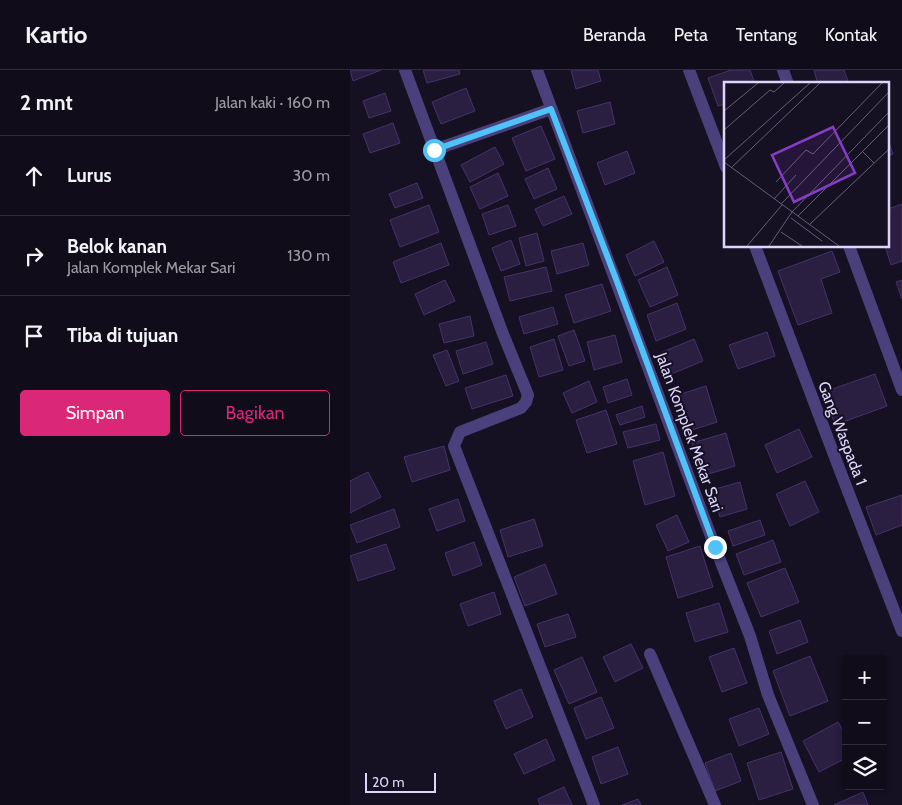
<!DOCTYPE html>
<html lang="id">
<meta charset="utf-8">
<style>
body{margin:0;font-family:Cabin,sans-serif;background:#1e1a27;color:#f1f3f6}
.controls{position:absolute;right:15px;bottom:15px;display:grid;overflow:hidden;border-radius:5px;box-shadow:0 2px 8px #0003}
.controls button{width:45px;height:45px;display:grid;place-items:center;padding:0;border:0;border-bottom:1px solid #302c39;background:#100c1a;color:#f1f3f6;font:25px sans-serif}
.scale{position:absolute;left:15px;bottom:12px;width:71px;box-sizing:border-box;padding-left:5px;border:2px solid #ded5fa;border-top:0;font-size:14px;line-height:18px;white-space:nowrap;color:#ded5fa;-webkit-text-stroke:4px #151022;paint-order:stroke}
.stop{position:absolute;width:15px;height:15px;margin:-11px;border:4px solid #4fc3f7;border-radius:50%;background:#fff}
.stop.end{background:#4fc3f7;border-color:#fff;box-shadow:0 1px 5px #0008}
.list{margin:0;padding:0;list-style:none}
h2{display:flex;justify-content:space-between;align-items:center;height:65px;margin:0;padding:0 20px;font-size:21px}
h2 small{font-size:16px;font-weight:400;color:#9c9ba2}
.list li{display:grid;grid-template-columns:32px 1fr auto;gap:15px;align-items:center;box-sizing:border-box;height:80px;padding:0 20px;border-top:1px solid #302c39}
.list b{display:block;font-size:19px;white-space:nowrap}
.list p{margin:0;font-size:16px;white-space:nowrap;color:#9c9ba2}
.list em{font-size:16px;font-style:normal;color:#9c9ba2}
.actions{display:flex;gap:10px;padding:15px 20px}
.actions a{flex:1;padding:11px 0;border:1px solid #db2777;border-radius:5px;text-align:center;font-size:18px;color:#db2777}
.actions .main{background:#db2777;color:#fff}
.icon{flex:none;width:28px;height:28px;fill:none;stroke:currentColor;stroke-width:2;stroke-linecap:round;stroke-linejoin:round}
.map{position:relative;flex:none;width:552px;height:735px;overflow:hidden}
header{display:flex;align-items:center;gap:30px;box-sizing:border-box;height:70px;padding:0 25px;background:#100c1a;border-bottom:1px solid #302c39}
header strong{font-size:24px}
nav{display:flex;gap:28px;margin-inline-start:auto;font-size:18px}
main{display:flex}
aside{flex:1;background:#100c1a}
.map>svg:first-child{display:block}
.building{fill:#2a1e41;stroke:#45336a}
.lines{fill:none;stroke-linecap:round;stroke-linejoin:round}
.minor{stroke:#4a407c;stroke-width:12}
.route{stroke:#4fc3f7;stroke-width:6}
.labels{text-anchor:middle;stroke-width:4;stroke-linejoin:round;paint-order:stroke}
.street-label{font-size:16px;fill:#ded5fa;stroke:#151022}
.inset-road{fill:none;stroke:#655f78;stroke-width:1}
.view{fill:#853dc5;fill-opacity:0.15;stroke:#853dc5;stroke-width:2.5}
.inset-edge{fill:none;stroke:#ded5fa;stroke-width:2.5}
</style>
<header>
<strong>Kartio</strong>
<nav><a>Beranda</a><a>Peta</a><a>Tentang</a><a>Kontak</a></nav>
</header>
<main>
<aside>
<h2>2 mnt<small>Jalan kaki · 160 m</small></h2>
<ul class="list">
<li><svg class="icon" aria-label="ahead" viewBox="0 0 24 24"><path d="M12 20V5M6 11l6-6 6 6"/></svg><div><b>Lurus</b></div><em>30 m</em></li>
<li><svg class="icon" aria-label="right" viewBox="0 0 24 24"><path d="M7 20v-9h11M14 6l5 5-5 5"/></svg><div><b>Belok kanan</b><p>Jalan Komplek Mekar Sari</p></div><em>130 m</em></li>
<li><svg class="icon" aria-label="arrive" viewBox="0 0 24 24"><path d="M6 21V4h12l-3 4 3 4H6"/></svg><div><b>Tiba di tujuan</b></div></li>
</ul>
<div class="actions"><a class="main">Simpan</a><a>Bagikan</a></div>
</aside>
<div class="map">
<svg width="552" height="735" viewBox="0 0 552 735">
<rect width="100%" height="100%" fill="#151022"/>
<g class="building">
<path d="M 0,0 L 31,0 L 3,11 Z"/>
<path d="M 73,0 L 109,0 L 110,4 L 77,13 Z"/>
<path d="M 221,0 L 248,0 L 251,11 L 226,19 Z"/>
<path d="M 381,0 L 400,0 L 405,14 L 376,14 L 376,34 L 368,36 L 358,8 Z"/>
<path d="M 464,0 L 494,0 L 499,14 L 468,14 Z"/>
<path d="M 116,18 L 125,41 L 91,54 L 82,32 Z"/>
<path d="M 35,23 L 41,41 L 19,48 L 13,31 Z"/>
<path d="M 260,32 L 265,54 L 233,63 L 227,41 Z"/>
<path d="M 43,53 L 50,73 L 20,83 L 13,64 Z"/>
<path d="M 191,56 L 205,89 L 176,101 L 162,68 Z"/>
<path d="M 538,70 L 543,84 L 538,86 Z"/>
<path d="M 145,77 L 154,94 L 120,112 L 111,95 Z"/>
<path d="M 277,81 L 285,103 L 255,115 L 247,93 Z"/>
<path d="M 198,98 L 207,119 L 184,129 L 175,109 Z"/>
<path d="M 148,103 L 158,126 L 130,139 L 120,117 Z"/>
<path d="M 67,113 L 73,128 L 45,138 L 39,124 Z"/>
<path d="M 214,126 L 222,144 L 193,156 L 185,139 Z"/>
<path d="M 552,134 L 552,191 L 541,195 L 535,176 L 538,176 L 538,139 Z"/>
<path d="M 79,135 L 89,162 L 50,177 L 40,150 Z"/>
<path d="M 158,135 L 166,156 L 139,165 L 132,144 Z"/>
<path d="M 187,163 L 194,191 L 176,196 L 169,168 Z"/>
<path d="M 161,170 L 170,194 L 151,201 L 142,178 Z"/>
<path d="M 304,171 L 314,192 L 285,206 L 276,185 Z"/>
<path d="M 91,173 L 99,195 L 51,213 L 43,192 Z"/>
<path d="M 233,173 L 239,195 L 207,204 L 201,181 Z"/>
<path d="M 482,181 L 490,202 L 471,209 L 482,243 L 448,255 L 428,201 Z"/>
<path d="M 196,197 L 202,221 L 160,231 L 154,207 Z"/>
<path d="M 317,197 L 328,225 L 300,237 L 288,210 Z"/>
<path d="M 95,210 L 105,231 L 74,245 L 65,224 Z"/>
<path d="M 552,210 L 552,229 L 546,212 Z"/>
<path d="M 252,214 L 261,241 L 224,253 L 215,225 Z"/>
<path d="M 327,233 L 336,259 L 306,271 L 297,245 Z"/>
<path d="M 203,237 L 208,254 L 174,264 L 169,247 Z"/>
<path d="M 120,246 L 124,266 L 94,273 L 89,254 Z"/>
<path d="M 224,260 L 235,291 L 219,296 L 208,266 Z"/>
<path d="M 417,262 L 425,286 L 388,299 L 379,275 Z"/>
<path d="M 265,265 L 272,292 L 244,300 L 237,272 Z"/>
<path d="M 204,269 L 213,300 L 189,307 L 180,277 Z"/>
<path d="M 344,269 L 353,291 L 319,305 L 310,283 Z"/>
<path d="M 136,272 L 143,294 L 113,304 L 106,281 Z"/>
<path d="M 97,280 L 109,311 L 96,316 L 83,285 Z"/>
<path d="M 525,304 L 537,336 L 485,355 L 474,322 Z"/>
<path d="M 156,305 L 163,326 L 122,339 L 115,318 Z"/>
<path d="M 277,309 L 282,325 L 258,333 L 253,317 Z"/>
<path d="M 239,311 L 247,332 L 222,343 L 213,323 Z"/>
<path d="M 356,316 L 367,352 L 339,361 L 328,325 Z"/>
<path d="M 292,336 L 295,347 L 270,355 L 266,345 Z"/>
<path d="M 256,340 L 267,374 L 237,383 L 226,350 Z"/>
<path d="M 306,354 L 310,370 L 278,378 L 273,362 Z"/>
<path d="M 449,359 L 462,387 L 427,403 L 415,375 Z"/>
<path d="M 376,363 L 385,396 L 352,406 L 342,373 Z"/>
<path d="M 94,376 L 100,400 L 62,412 L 54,387 Z"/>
<path d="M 313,382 L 325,426 L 295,435 L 283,391 Z"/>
<path d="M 18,402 L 31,427 L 0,443 L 0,411 Z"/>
<path d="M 455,411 L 469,442 L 440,456 L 426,424 Z"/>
<path d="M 390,412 L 397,439 L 370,447 L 362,420 Z"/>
<path d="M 552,425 L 552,455 L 526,465 L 516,437 Z"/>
<path d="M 108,429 L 115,451 L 87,461 L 79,439 Z"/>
<path d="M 44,439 L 50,457 L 7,473 L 0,455 Z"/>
<path d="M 327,445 L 339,472 L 318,481 L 306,455 Z"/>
<path d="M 184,449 L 193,476 L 158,487 L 150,460 Z"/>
<path d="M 410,450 L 415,465 L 383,476 L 378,461 Z"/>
<path d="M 423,470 L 431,492 L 394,505 L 386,484 Z"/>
<path d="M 124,472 L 132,495 L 103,506 L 95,483 Z"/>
<path d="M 36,474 L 45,499 L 8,511 L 0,486 Z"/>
<path d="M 350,476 L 363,517 L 328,528 L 316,487 Z"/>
<path d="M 195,494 L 207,524 L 175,536 L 164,507 Z"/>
<path d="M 435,498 L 449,532 L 411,547 L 397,513 Z"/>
<path d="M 144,522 L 151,544 L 118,556 L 110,534 Z"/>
<path d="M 369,533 L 378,562 L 345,572 L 336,543 Z"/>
<path d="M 218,544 L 226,567 L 195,577 L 187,554 Z"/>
<path d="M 450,550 L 458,572 L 427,584 L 419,561 Z"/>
<path d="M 281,574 L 293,598 L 265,612 L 253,587 Z"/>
<path d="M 384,578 L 397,613 L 372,622 L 359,587 Z"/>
<path d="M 460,586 L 478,631 L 440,646 L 423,601 Z"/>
<path d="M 232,587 L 247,622 L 219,634 L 204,600 Z"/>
<path d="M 171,619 L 183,647 L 156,659 L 144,631 Z"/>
<path d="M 251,627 L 264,658 L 236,669 L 224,638 Z"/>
<path d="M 409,638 L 419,664 L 389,676 L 379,649 Z"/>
<path d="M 488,652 L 496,666 L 496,688 L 469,702 L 453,671 Z"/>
<path d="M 196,669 L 205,690 L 174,704 L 164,684 Z"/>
<path d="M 268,677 L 278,704 L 251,714 L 242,687 Z"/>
<path d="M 431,682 L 443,719 L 409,730 L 397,693 Z"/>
<path d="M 381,683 L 391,711 L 365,721 L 355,693 Z"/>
<path d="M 214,717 L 222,735 L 190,735 L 188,729 Z"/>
<path d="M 513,722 L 518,735 L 484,735 Z"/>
<path d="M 288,729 L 291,735 L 272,735 Z"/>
</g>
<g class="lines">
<g class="minor">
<path d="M 55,0 L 153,264 L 178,325 L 176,332 L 171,338 L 110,362 L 104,376 L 244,735"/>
<path d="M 187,0 L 365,477 L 400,566 L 418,625 L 463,735"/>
<path d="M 339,0 L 376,97"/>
<path d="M 433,0 L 438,14"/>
<path d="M 84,80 L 201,39"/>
<path d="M 405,176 L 489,398 L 552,561"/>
<path d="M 499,176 L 552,320"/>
<path d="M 300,584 L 365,735"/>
</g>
</g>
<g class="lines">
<path class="route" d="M 84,80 L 201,39 L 266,209 L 365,477"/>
</g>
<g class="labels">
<g class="street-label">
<text transform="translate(340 362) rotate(70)" y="6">Jalan Komplek Mekar Sari</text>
<text transform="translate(493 363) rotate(69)" y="6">Gang Waspada 1</text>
</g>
</g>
<g transform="translate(374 12)">
<rect width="165" height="165" fill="#151022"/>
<path class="inset-road" d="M 0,29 L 34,1M 0,48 L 46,8 L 50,10 L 60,1M 138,69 L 150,81M 0,78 L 86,1M 0,80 L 115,164M 7,86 L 96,1M 52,100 L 82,68 L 89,72 L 158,1M 50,117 L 72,93M 57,122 L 165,10M 74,134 L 165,43M 67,136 L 98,159M 85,143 L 165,67M 57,150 L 78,164M 23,164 L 58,123M 45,164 L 68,130 L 165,30"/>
<path class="view" d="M 109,45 L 131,91 L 70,120 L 48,73 Z"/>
<rect width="165" height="165" class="inset-edge"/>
</g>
</svg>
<div class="controls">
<button>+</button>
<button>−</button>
<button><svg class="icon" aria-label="layers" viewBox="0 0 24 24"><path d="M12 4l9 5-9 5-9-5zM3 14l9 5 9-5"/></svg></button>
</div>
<div class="scale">20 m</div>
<div class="stop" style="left:84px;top:80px"></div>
<div class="stop end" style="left:365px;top:477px"></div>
</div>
</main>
